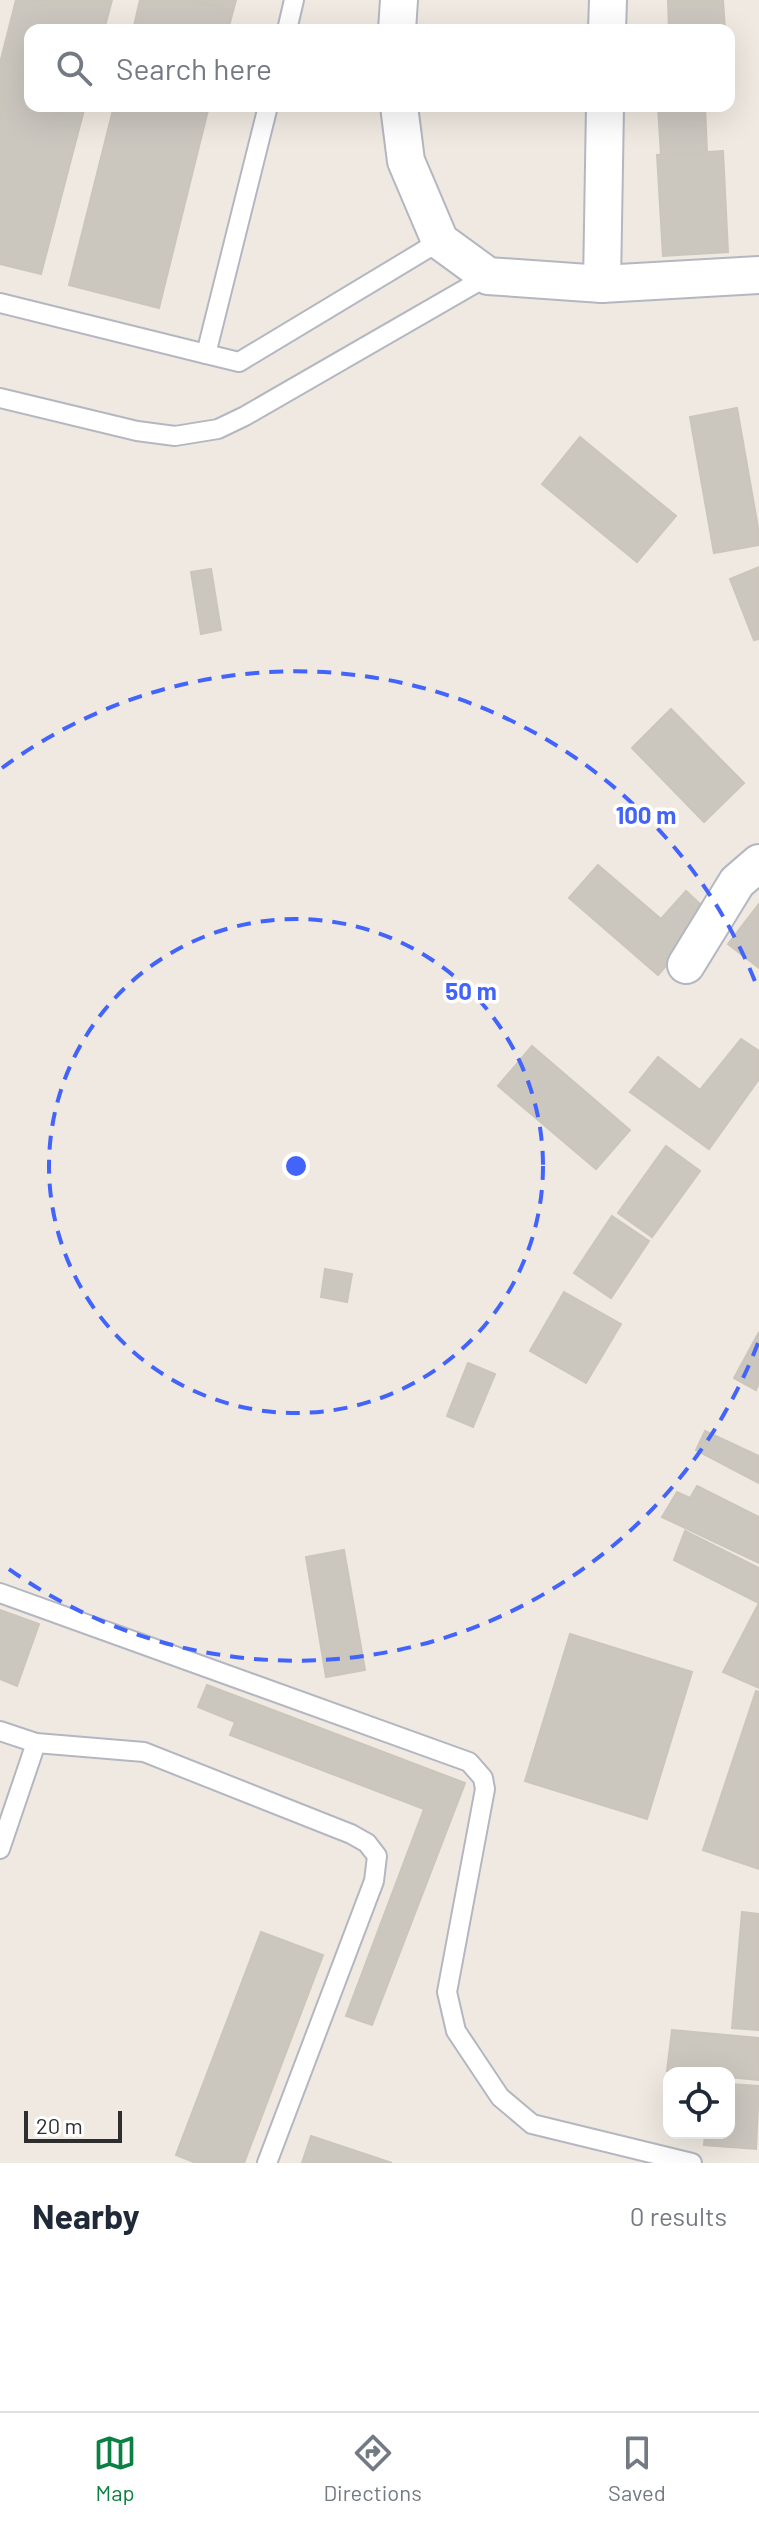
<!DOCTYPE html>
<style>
body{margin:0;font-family:Barlow,sans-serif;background:#f2f2f3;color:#1f2937}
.controls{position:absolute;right:24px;bottom:24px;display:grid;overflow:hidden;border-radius:16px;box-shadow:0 8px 32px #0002}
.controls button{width:72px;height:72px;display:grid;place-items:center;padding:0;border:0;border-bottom:2px solid #e0e1e3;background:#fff;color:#1f2937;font:40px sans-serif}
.scale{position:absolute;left:24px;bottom:20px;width:98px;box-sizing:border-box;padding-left:8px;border:4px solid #2e2e2e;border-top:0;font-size:22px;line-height:28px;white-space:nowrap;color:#2e2e2e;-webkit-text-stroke:6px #fff;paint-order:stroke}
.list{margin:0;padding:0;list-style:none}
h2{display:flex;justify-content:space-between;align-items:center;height:104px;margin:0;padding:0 32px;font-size:34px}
h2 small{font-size:26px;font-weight:400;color:#747a83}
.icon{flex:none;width:44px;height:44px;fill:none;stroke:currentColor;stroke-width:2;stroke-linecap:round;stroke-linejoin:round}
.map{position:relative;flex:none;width:759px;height:2163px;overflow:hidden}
.search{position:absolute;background:#fff;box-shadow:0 8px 32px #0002;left:24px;right:24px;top:24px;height:88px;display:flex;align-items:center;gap:20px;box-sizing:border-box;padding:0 28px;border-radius:16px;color:#747a83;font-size:30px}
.sheet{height:248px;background:#fff}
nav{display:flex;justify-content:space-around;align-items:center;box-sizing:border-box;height:112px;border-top:2px solid #e0e1e3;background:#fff;font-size:22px;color:#747a83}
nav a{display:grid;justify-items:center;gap:4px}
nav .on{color:#0b8043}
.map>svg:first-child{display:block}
.building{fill:#cbc7bf;stroke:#cbc5ba;stroke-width:2}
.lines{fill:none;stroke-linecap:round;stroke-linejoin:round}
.service-casing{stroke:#b4b7c1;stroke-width:22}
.minor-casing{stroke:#b4b7c1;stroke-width:40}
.service{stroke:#fff;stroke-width:18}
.minor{stroke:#fff;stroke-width:36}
.ring{fill:none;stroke:#4264fb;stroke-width:4;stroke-dasharray:14 10}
.centre{fill:#4264fb;stroke:#fff;stroke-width:4}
.ring-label{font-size:24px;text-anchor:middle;font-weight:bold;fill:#4264fb;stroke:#fff;stroke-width:7;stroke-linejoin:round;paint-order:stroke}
</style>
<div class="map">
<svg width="759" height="2163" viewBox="0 0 759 2163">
<rect width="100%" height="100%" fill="#efe9e1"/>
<g class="building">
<path d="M 16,0 L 112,0 L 104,30 L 30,30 L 30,106 L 85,106 L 41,274 L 0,264 L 0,63 Z"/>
<path d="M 140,0 L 188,0 L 233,11 L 228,30 L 133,30 Z"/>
<path d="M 188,0 L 236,0 L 233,11 Z"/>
<path d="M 668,0 L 723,0 L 725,30 L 669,30 Z"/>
<path d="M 114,106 L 209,106 L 159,308 L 69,285 Z"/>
<path d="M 658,106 L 705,106 L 707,152 L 661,155 Z"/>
<path d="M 723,151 L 728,252 L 663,256 L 657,155 Z"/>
<path d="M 737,408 L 759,533 L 759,545 L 714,553 L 690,417 Z"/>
<path d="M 580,437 L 676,516 L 637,562 L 542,484 Z"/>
<path d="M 759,567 L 759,639 L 754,640 L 730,579 Z"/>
<path d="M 211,569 L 221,630 L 201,634 L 191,572 Z"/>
<path d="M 671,709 L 744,783 L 704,822 L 632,748 Z"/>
<path d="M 598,865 L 661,919 L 686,891 L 711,914 L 658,975 L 569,898 Z"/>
<path d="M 759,904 L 759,968 L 728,944 Z"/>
<path d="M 741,1039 L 759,1051 L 759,1079 L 709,1149 L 630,1092 L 658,1057 L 700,1090 Z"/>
<path d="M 532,1046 L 630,1130 L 596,1169 L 498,1086 Z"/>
<path d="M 666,1146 L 700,1171 L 652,1237 L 618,1213 Z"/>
<path d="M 612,1216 L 649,1241 L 611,1298 L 574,1273 Z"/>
<path d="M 325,1269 L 352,1274 L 347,1302 L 321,1297 Z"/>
<path d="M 564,1292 L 621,1324 L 586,1383 L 530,1351 Z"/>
<path d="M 759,1332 L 759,1383 L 756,1390 L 734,1378 Z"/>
<path d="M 468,1363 L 495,1374 L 473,1427 L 447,1416 Z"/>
<path d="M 705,1431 L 759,1456 L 759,1483 L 696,1450 Z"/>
<path d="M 697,1486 L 759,1517 L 759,1563 L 662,1517 L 677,1492 L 690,1498 Z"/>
<path d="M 685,1531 L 759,1568 L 759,1688 L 723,1672 L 759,1603 L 674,1560 Z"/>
<path d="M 344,1550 L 365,1670 L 326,1677 L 306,1557 Z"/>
<path d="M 0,1610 L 39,1624 L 17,1686 L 0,1679 Z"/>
<path d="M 570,1634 L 692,1672 L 647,1819 L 525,1781 Z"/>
<path d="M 207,1685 L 465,1783 L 372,2025 L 346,2016 L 424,1809 L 230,1735 L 235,1722 L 198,1707 Z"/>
<path d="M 756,1691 L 759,1692 L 759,1869 L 703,1850 Z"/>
<path d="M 742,1912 L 759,1914 L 759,2030 L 732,2028 Z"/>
<path d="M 261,1932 L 323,1955 L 244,2163 L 196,2163 L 176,2155 Z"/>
<path d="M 672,2030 L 759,2038 L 759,2080 L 729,2077 L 729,2073 L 667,2071 Z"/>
<path d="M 729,2084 L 759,2086 L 756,2149 L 704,2145 L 705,2133 L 729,2133 Z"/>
<path d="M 311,2136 L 392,2163 L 302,2163 Z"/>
</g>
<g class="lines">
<defs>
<g id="service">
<path d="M 287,30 L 294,0"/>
<path d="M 268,106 L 206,354 L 239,362 L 440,241"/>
<path d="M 0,303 L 206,354"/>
<path d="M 0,398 L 137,431 L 175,436 L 218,429 L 245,416 L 488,276"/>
<path d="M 0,1593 L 469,1762 L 483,1778 L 485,1789 L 447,1992 L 456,2031 L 500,2097 L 532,2124 L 692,2163"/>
<path d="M 0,1731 L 36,1743 L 144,1752 L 351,1834 L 367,1843 L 377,1856 L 374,1881 L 267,2163"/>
<path d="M 0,1849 L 36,1743"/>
</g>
<g id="minor">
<path d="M 397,30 L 399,0"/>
<path d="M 607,30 L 608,0"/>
<path d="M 399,106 L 406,161 L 440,241 L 488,276 L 602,284 L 759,275"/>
<path d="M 602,284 L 605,106"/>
<path d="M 686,965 L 737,882 L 759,863"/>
</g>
</defs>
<use href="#service" class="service-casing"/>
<use href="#minor" class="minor-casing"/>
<use href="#service" class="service"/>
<use href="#minor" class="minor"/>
</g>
<g class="ring">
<circle cx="296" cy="1166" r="247"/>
<path d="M758 1343A495 495 0 0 1 2 1564M2 768A495 495 0 0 1 758 989"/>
</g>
<circle cx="296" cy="1166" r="12" class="centre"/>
<g class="ring-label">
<text x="646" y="824">100 m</text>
<text x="471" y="1000">50 m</text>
</g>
</svg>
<div class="controls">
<button><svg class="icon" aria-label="locate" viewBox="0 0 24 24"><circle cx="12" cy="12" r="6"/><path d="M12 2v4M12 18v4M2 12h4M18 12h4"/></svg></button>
</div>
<div class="scale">20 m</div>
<div class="search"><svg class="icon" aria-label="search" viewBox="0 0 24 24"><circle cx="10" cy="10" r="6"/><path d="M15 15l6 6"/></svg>Search here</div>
</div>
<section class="sheet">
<h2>Nearby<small>0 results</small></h2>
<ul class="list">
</ul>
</section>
<nav>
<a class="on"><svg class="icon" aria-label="map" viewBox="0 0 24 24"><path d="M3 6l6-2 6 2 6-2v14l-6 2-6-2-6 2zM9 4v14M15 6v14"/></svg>Map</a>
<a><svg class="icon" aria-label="directions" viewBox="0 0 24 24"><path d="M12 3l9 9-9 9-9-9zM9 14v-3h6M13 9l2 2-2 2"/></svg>Directions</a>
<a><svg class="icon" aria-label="saved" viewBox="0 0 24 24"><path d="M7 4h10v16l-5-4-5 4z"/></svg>Saved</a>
</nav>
